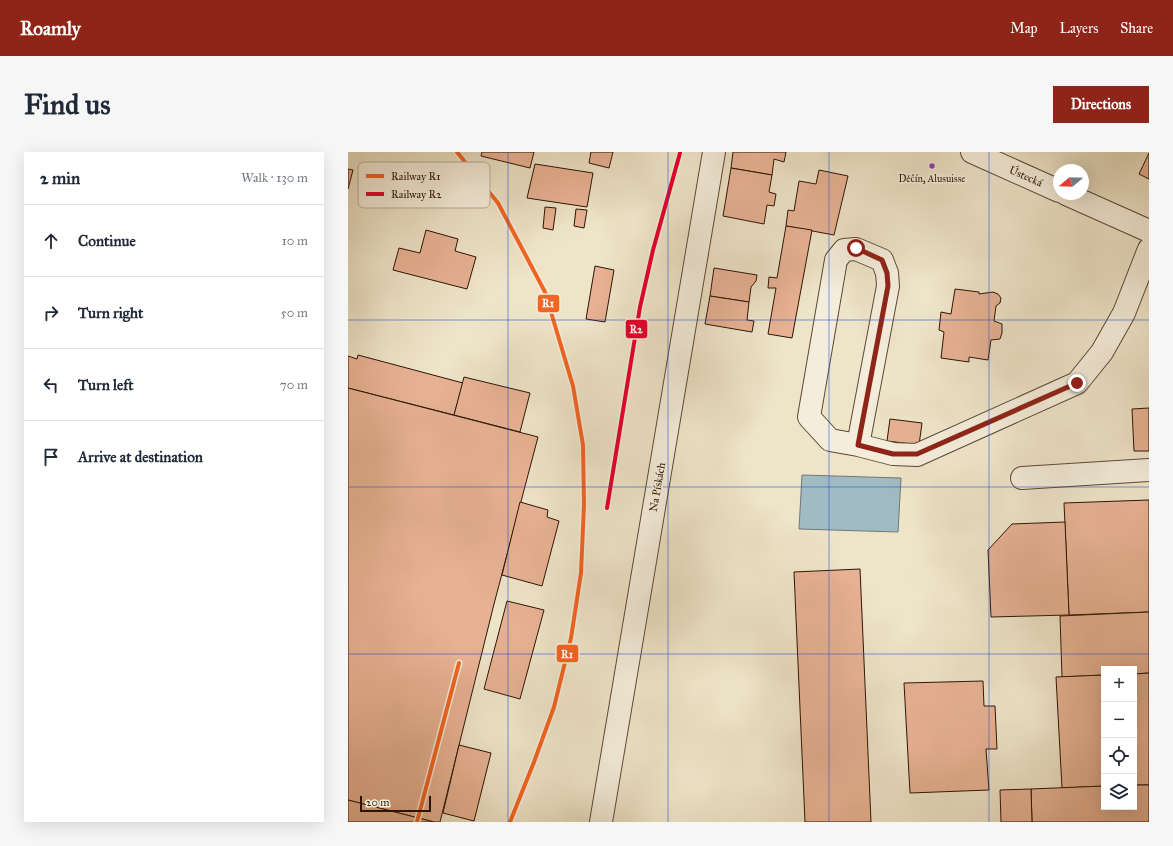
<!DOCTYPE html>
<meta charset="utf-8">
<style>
body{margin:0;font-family:"IM FELL Great Primer",serif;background:#f6f6f7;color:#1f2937}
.controls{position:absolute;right:12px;bottom:12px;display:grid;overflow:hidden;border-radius:0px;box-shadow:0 4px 16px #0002}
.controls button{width:36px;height:36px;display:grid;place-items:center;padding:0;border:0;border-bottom:1px solid #e0e1e3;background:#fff;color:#1f2937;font:20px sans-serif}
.compass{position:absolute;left:705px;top:12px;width:36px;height:36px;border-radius:50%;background:#fff;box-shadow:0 4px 16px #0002;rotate:251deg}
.scale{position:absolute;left:12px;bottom:10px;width:71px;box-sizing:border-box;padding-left:4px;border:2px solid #2d1406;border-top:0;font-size:11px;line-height:14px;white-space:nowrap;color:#2d1406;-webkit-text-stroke:3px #f4eddb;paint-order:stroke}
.stop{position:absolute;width:12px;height:12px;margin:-9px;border:3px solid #8f2418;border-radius:50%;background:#fff}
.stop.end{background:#8f2418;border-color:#fff;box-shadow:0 1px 4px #0008}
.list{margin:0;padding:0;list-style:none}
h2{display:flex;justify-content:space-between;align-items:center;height:52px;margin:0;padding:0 16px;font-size:17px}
h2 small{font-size:13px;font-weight:400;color:#747a83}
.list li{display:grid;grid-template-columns:26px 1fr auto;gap:12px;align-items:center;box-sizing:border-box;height:72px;padding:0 16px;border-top:1px solid #e0e1e3}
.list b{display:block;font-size:15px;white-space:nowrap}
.list em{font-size:13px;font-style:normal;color:#747a83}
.icon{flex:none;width:22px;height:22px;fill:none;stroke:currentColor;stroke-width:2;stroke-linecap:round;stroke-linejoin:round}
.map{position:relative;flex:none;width:801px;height:670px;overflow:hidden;border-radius:0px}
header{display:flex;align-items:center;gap:24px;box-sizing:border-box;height:56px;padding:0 20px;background:#8f2418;color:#fff}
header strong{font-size:19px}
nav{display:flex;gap:22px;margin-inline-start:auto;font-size:14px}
.intro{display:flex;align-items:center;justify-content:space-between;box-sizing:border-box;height:96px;padding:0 24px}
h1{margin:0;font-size:28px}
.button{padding:10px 18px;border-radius:0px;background:#8f2418;color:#fff;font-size:14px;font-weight:700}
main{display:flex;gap:24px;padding:0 24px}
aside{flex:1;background:#fff;border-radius:0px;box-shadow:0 4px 16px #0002}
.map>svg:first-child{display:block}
.water{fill:#a0bbc1;stroke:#727876}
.building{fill:#e7b293;stroke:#2d1406}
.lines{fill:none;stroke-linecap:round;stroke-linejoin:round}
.minor-casing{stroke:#5d4836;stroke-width:24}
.minor{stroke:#f4eddb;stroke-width:22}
.rail-1-casing{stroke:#f4eddb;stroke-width:7}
.rail-2-casing{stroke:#f4eddb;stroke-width:7}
.rail-1{stroke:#f26522;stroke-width:4}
.rail-2{stroke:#e4002b;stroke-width:4}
.route{stroke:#8f2418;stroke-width:5}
.grid{fill:none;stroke:#1d4ed8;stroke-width:1;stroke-opacity:0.55}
.bus-dot{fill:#8e44ad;stroke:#f4eddb;stroke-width:1.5}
.labels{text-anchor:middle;stroke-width:3.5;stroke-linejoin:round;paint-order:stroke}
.bus-label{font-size:10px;fill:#2d1406;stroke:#f4eddb}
.street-label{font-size:11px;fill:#2d1406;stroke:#f4eddb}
.key{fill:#f4eddb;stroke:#b8ac9b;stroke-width:1}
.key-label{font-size:11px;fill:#2d1406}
.line-badge{stroke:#f4eddb;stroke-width:1.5}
.badge-label{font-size:11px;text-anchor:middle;font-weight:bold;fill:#fff}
</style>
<header>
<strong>Roamly</strong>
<nav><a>Map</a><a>Layers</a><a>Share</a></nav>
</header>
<div class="intro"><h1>Find us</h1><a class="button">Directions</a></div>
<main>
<aside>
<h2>2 min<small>Walk · 130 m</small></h2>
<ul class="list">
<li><svg class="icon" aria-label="ahead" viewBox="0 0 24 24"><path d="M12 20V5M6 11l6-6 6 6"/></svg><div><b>Continue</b></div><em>10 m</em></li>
<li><svg class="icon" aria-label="right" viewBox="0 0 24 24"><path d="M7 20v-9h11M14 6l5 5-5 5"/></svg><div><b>Turn right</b></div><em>50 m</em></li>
<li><svg class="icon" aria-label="left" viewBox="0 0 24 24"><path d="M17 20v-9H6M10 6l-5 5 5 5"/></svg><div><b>Turn left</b></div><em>70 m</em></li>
<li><svg class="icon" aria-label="arrive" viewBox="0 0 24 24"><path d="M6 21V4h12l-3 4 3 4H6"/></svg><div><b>Arrive at destination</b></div></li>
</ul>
</aside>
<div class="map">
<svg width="801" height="670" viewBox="0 0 801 670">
<rect width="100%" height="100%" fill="#eee4c8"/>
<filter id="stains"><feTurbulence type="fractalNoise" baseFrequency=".005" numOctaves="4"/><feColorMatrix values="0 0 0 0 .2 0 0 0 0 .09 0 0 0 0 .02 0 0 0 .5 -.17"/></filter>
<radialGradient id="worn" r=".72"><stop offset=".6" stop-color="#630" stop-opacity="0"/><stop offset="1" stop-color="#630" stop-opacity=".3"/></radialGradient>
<path class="water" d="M 454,323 L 553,326 L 550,380 L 451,377 Z"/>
<g class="building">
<path d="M 134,0 L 186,0 L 182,16 L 133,4 Z"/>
<path d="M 243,0 L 265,0 L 261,16 L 241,11 Z"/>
<path d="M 385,0 L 438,0 L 436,10 L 426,7 L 424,23 L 383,16 Z"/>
<path d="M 801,1 L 801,27 L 791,22 Z"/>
<path d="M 187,12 L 245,21 L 239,55 L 179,46 Z"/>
<path d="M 383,16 L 424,23 L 421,40 L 428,42 L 426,54 L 419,53 L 416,72 L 375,64 Z"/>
<path d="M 0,17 L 5,18 L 0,37 Z"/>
<path d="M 471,18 L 500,24 L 486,83 L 438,74 L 440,58 L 446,59 L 451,29 L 468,32 Z"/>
<path d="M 197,55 L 208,56 L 205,78 L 195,76 Z"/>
<path d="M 228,57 L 239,58 L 236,76 L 226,74 Z"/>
<path d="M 438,74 L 464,78 L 444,186 L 420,182 L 428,136 L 420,136 L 421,125 L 429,126 Z"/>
<path d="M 78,78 L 110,87 L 107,99 L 128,105 L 119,137 L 45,118 L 51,96 L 72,101 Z"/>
<path d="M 247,114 L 266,118 L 257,170 L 238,167 Z"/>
<path d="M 366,116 L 409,123 L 408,129 L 403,135 L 401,150 L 362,144 Z"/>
<path d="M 607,137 L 631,140 L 631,142 L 645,140 L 650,142 L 653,146 L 652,151 L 648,154 L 646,169 L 654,172 L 654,181 L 652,187 L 643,188 L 640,208 L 621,205 L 621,210 L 593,206 L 596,180 L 591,178 L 593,160 L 603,162 Z"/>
<path d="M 362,144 L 401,150 L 399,168 L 406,169 L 404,180 L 357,172 Z"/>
<path d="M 10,203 L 115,231 L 106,263 L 0,236 L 0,204 L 9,207 Z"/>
<path d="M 116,225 L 182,241 L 172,280 L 106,263 Z"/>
<path d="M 0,236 L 190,285 L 146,452 L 92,670 L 86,670 L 0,648 Z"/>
<path d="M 801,256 L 801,299 L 786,299 L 784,257 Z"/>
<path d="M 542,267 L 574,271 L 571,293 L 539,289 Z"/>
<path d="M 801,348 L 801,460 L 721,463 L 716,351 Z"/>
<path d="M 172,350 L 200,358 L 199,365 L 211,369 L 194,434 L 154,423 Z"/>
<path d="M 717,370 L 721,463 L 643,465 L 640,398 L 664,372 Z"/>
<path d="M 512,417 L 523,670 L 457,670 L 446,420 Z"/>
<path d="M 159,449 L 196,458 L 172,547 L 136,537 Z"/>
<path d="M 801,460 L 801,521 L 786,522 L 786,517 L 756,517 L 756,523 L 714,525 L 712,464 Z"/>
<path d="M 801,521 L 801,633 L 786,633 L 786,522 Z"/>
<path d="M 756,523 L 756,634 L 714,636 L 708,525 Z"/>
<path d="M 635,529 L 636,554 L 647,554 L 649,597 L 638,597 L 641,638 L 562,641 L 556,531 Z"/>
<path d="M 111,593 L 143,601 L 126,669 L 95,661 Z"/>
<path d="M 786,633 L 801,633 L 801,670 L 684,670 L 683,637 L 756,634 L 756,655 L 786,655 Z"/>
<path d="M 683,637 L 684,670 L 653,670 L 652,638 Z"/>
<path d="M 0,648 L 86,670 L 0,670 Z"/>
</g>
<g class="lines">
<defs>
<g id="minor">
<path d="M 624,0 L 711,39"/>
<path d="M 718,42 L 801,79"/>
<path d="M 510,293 L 482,288 L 461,265 L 488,108 L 496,98 L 508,97 L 534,108 L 539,121 L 540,134 L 510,293 L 545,302 L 569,303 L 729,231 L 754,200 L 776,161 L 801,97"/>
<path d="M 674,326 L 801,318"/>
<path d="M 253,670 L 366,0"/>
</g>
</defs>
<use href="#minor" class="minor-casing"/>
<use href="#minor" class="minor"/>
<defs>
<g id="rail-1">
<path d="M 109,0 L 150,51 L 197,140 L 225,234 L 235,293 L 236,353 L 233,421 L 223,486 L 206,555 L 186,610 L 162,670"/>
<path d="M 69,670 L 111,511"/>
</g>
<path id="rail-2" d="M 259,356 L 292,155 L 305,98 L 332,1"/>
</defs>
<use href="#rail-1" class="rail-1-casing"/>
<use href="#rail-2" class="rail-2-casing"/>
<use href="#rail-1" class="rail-1"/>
<use href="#rail-2" class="rail-2"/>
</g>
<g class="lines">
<path class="route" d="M 508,96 L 534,108 L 539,121 L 540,134 L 510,293 L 545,302 L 569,302 L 729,231"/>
</g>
<path class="grid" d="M 160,0 L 160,670M 320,0 L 320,670M 481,0 L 481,670M 641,0 L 641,670M 0,168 L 801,168M 0,335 L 801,335M 0,502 L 801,502"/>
<circle class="bus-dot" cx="584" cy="14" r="3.5"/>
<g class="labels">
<g class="bus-label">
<text x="584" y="30">Děčín, Alusuisse</text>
</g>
<g class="street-label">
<text transform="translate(678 24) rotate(24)" y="4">Ústecká</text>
<text transform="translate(309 335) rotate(-80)" y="4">Na Pískách</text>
</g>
</g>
<rect x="10" y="10" width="132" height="46" rx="6" class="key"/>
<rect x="18" y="22" width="18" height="4" fill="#f26522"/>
<rect x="18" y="40" width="18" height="4" fill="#e4002b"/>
<g class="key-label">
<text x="43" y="28">Railway R1</text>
<text x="43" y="46">Railway R2</text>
</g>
<g class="line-badge">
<rect x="189" y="142" width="23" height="19" rx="4" fill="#f26522"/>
<rect x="277" y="167" width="23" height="20" rx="4" fill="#e4002b"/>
<rect x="208" y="492" width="23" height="19" rx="4" fill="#f26522"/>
</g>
<g class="badge-label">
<text x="200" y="155">R1</text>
<text x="288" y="181">R2</text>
<text x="219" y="506">R1</text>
</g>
<rect width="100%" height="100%" filter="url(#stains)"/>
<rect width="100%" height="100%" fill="url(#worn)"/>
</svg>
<div class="controls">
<button>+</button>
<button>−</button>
<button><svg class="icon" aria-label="locate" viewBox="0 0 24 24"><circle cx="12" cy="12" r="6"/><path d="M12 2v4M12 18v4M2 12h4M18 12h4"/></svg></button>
<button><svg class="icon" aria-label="layers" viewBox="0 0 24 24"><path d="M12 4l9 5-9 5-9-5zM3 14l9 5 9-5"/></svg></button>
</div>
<svg class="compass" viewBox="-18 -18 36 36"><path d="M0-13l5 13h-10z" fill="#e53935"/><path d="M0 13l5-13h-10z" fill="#747a83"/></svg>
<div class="scale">20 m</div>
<div class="stop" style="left:508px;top:96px"></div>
<div class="stop end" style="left:729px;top:231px"></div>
</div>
</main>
